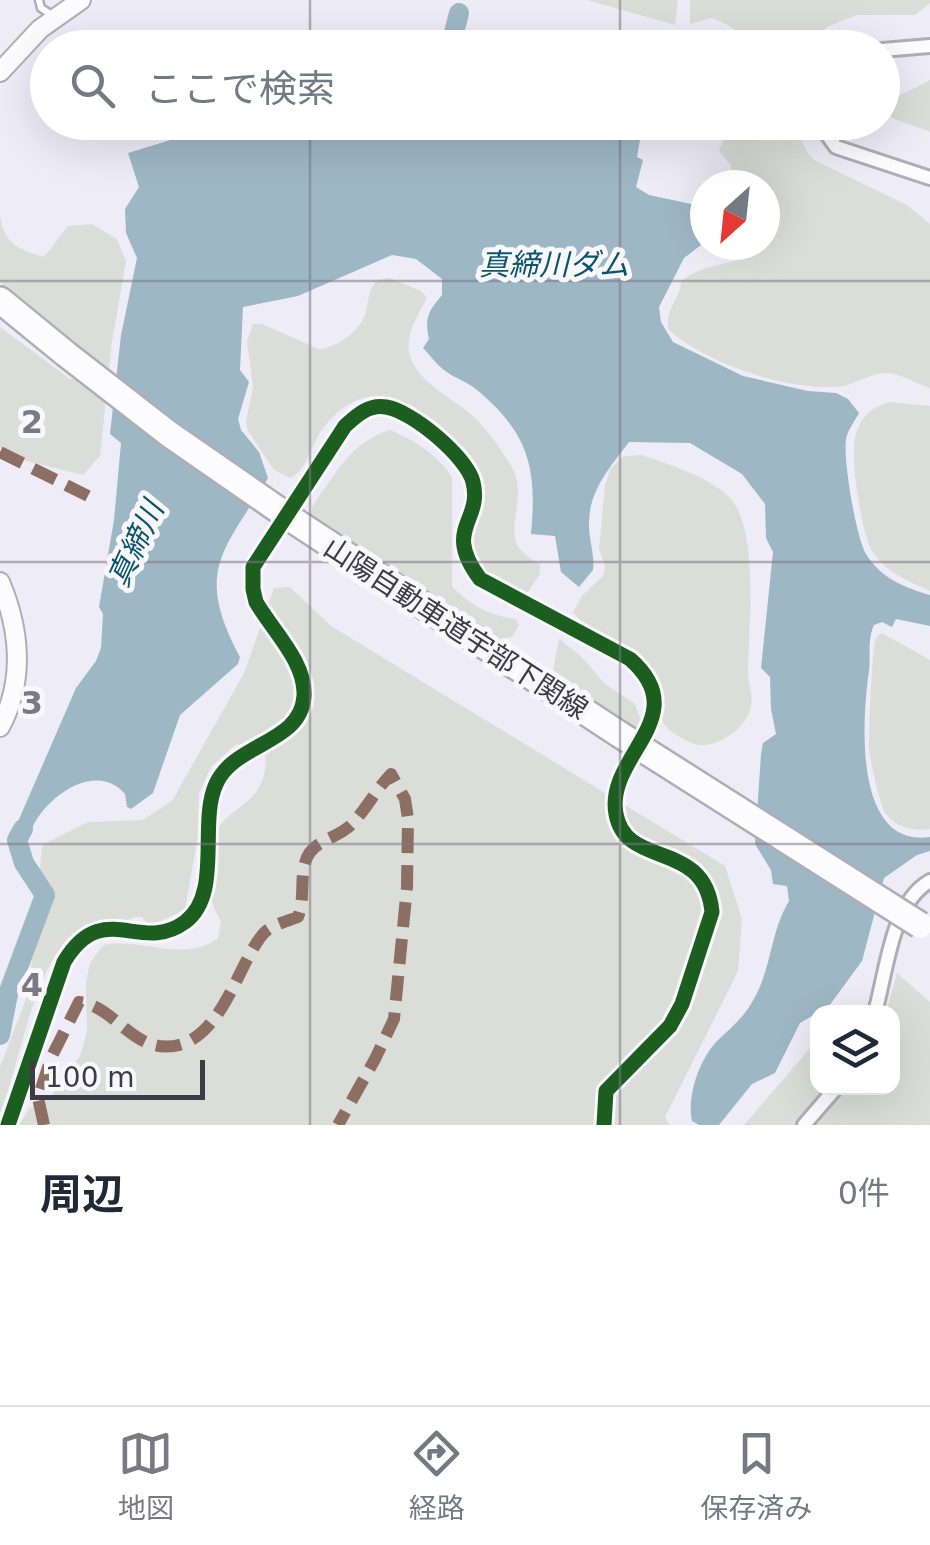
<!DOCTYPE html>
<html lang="ja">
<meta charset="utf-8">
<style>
body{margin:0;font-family:"DejaVu Sans","Noto Sans JP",sans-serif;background:#f6f6f7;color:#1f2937}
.controls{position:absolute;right:30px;bottom:30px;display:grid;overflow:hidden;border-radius:20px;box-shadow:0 10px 40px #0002}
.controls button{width:90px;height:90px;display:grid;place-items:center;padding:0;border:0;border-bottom:2px solid #e0e1e3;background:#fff;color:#1f2937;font:50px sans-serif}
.compass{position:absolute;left:690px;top:170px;width:90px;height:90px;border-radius:50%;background:#fff;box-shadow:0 10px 40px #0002;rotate:207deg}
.scale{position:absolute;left:30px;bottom:25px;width:175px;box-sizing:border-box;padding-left:10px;border:5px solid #3d3b45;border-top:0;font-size:28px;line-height:35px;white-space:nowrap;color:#3d3b45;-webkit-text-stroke:8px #f8f7fc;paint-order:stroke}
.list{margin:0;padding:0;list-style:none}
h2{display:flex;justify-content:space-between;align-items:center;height:130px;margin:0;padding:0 40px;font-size:42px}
h2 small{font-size:32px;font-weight:400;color:#747a83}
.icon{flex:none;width:55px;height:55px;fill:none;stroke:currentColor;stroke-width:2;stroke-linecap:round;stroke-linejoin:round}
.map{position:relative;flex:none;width:930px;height:1125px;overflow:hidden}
.search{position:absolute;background:#fff;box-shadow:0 10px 40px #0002;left:30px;right:30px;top:30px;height:110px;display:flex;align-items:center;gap:25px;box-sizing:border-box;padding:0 35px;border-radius:55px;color:#747a83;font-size:38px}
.sheet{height:280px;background:#fff}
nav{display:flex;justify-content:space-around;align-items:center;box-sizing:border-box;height:140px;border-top:2px solid #e0e1e3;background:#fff;font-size:28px;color:#747a83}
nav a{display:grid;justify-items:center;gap:5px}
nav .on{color:#7b7983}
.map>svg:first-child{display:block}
.green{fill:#dbded8}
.water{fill:#9eb7c5}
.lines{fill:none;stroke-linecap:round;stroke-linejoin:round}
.river{stroke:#9eb7c5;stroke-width:20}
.service-casing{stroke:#afadb6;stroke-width:11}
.minor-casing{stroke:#afadb6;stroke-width:18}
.tertiary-casing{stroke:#afadb6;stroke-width:22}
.motorway-casing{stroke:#afadb6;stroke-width:30}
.service{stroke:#fcfcfe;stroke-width:6}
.minor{stroke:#fcfcfe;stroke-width:12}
.tertiary{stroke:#fcfcfe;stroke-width:18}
.motorway{stroke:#fcfcfe;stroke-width:25}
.motorway-bridge-casing{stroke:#afadb6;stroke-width:30;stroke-linecap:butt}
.motorway-bridge{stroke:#fcfcfe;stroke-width:25}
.quiet{stroke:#8d6e63;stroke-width:12;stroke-dasharray:25 12;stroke-linecap:butt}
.cycleway-casing{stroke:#f8f7fc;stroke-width:21}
.cycleway{stroke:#1b5e20;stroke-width:15}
.grid{fill:none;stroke:#7b7983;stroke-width:2.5;stroke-opacity:0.55}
.labels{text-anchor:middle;stroke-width:10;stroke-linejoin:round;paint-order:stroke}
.street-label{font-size:28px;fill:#3d3b45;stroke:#f8f7fc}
.water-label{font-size:30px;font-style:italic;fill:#0c556b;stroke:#f8f7fc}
.grid-label{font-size:32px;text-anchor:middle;font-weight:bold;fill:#7b7983;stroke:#f8f7fc;stroke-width:10;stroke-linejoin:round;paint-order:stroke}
</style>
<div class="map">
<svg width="930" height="1125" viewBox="0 0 930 1125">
<rect width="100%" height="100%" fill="#eeecf7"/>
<g class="green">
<path d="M 587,0 L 678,0 L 675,25 Z"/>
<path d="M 690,0 L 930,0 L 930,3 L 915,15 L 857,15 L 829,26 L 800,48 L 757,47 L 728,25 L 712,18 L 690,24 Z"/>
<path d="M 930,80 L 930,132 L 892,118 L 888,108 L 891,100 Z"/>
<path d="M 731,123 L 791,123 L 809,155 L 816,161 L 907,205 L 930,224 L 930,388 C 916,384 901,373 886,373 C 868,373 854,387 835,387 C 783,389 707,364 668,329 C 666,306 680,301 681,281 C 707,260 743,267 765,245 L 765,185 L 735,185 L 730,164 L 719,151 Z"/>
<path d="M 0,215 C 4,244 18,249 44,257 L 68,226 L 92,224 L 117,239 L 126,261 L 112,342 L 100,456 L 83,475 L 23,460 L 0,448 L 0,327 L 70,379 L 75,378 L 86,357 L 0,282 Z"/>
<path d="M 390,278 L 421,291 L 427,298 C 418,315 404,336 410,356 C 420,386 455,398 476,419 C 490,433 503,452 513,469 C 526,494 508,526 517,545 C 522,553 533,560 540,565 L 540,574 L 526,595 C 515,593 507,588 498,582 C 461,560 474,524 479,489 C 446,436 387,350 324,427 C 311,443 308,470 290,478 L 274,470 L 248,431 L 246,422 L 253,387 L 247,341 L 253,324 L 262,324 L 319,349 C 337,348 359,331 365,315 C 371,298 365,279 390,278 Z"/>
<path d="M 889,402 L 930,406 L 930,591 C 908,581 885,572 872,551 C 861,532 849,454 856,434 C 860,417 873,407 889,402 Z"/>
<path d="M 390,430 C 415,441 436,453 452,477 L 452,586 C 468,604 492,617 516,619 L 519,625 L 512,637 L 494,639 L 315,522 L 311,514 L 313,505 C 336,474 350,442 390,430 Z"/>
<path d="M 642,455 C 669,465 709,476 730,498 C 759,529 749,629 748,669 C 747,681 754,695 751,707 C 747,727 720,747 699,745 C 691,744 679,737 672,732 C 651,719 667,688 651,670 C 629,645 593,639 573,612 L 582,596 L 603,576 L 605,567 L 599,549 L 605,485 L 611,468 L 624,456 Z"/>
<path d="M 290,587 L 331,626 L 725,866 L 742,919 L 738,971 L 665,1117 L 670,1125 L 19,1125 L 29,1109 L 50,1098 L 80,1056 L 87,1031 L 86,981 L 90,963 L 103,945 C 142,937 184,964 218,938 L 221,921 C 211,905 211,896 211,877 C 211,866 209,849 213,838 C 227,802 265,810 266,757 L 252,743 L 235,745 L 211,767 L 199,794 L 198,836 L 185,909 L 150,927 L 142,917 C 131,916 130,921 120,923 C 107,927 93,922 81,928 C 35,955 20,1065 0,1113 L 0,1067 L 29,991 L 42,845 L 88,822 L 143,820 L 172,801 L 244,673 L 274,588 Z"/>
<path d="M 882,633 L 930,660 L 930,829 C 914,831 899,829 887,815 C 880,808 870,759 869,748 C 869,735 872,643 876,638 C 877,635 880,634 882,633 Z"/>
<path d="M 559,639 L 581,656 L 605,684 L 635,704 L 641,720 L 640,733 L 552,676 Z"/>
<path d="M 897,973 L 930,1002 L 930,1125 L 744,1125 L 817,1040 L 818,1088 L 892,1088 L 892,1012 L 886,1012 Z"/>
</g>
<path class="water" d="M 226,123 L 643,123 L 637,157 L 643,160 L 636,187 L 649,195 L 696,205 L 705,190 L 705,242 L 684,258 L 659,307 L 661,322 L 673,342 L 743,376 L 808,391 L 836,393 L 848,399 L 859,413 C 855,421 847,431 846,440 C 843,460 856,537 866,554 C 880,578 906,588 930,595 L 930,626 L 896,619 L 892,627 L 882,622 L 874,625 C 867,641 871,654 869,671 C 862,719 853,848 930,837 L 930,851 L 917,855 L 884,878 L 862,961 L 829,1006 L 800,1023 L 775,1073 L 752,1084 L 719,1125 L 699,1125 L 692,1121 C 687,1097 698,1062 716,1042 C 729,1029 743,1019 752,1002 C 772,970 770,932 789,901 L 787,886 L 773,884 L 771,870 L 755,844 L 761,754 L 763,743 L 776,734 L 771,709 L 770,677 L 761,668 L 773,552 L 766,538 L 765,504 L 742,474 L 690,443 L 629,442 C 611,466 590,489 589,521 C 588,538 595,553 593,570 L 579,587 L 561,572 L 555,536 L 531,534 C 537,470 530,434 477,390 C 468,382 454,378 444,370 C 436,364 430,355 423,348 L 429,339 C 424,317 429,311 442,295 L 442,279 L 416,259 L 392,255 L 298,296 L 243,307 L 240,370 L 249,382 L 238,419 L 241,430 L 259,452 L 268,478 C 223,552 194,571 240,657 L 238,664 L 180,715 L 153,793 L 131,809 L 127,807 L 125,794 C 97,761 48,795 33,826 C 29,833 28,842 25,849 L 16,852 L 10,840 L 76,688 L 96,661 L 101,648 L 103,614 L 99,607 L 114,520 L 121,443 L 110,434 L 121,335 L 137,258 L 126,233 L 125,209 L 139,187 L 128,153 Z"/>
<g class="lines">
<g class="river">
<path d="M 450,48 L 459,13"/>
<path d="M 0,1035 L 8,994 L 45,895 L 24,863 L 17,840 L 23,829"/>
</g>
<defs>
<path id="service" d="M 39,0 L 41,8 L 55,17"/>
<g id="minor">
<path d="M 882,50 L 930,46"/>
<path d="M 818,122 L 836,147 L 930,178"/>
<path d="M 875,1012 C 887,971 891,903 930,881"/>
<path d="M 8,1125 L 64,962 C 103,897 140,955 185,922 C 223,894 198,823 216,784 C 235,742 301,744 304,696 C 306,662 272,630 256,602 L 253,589 L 253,567 L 345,426 C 357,415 369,404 386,407 C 412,411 467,457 473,482 C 483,522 442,528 480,579 L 630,659 C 696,717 605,756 616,814 C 626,870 705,838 712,912 L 682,1004 L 670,1026 L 606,1091 L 604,1125"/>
<path d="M 804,1125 L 836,1088"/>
</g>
<g id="tertiary">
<path d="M 0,72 L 40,29 L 81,0"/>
<path d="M 0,582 C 20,629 25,681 0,727"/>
</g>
<g id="motorway">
<path d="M 0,300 L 66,354"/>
<path d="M 296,522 L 619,734"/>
</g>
</defs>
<use href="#service" class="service-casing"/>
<use href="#minor" class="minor-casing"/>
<use href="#tertiary" class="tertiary-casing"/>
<use href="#motorway" class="motorway-casing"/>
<use href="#service" class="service"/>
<use href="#minor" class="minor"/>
<use href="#tertiary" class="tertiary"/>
<use href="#motorway" class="motorway"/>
<defs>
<g id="motorway-bridge">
<path d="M 66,354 L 169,434 L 296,522"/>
<path d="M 619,734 L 920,925"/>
</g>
</defs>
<use href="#motorway-bridge" class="motorway-bridge-casing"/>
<use href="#motorway-bridge" class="motorway-bridge"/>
<g class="quiet">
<path d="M 0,452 L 88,496"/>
<path d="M 44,1125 L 38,1098 L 51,1058 L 79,1002 C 110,1005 127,1041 159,1046 C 220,1054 236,964 264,933 C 271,925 288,921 298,917 C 305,898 300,881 305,863 C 311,839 337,840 352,824 C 366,809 376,790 391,774 L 405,799 L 408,819 L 407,887 L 394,1019 L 375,1059 L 338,1125"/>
</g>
<defs>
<path id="cycleway" d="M 8,1125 L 64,962 C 103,897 140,955 185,922 C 223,894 198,823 216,784 C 235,742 301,744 304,696 C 306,662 272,630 256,602 L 253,589 L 253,567 L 345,426 C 357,415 369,404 386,407 C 412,411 467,457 473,482 C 483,522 442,528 480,579 L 630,659 C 696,717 605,756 616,814 C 626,870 705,838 712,912 L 682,1004 L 670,1026 L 606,1091 L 604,1125"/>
</defs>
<use href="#cycleway" class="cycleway-casing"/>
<use href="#cycleway" class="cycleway"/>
</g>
<path class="grid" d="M 310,0 L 310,48M 620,0 L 620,48M 310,122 L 310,1125M 620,122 L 620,1125M 0,281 L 930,281M 0,562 L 930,562M 0,844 L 930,844"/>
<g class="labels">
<g class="street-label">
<text transform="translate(456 628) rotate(33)" y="10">山陽自動車道宇部下関線</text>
</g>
<g class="water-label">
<text x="554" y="275">真締川ダム</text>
<text transform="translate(136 544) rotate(-65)" y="10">真締川</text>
</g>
</g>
<g class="grid-label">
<text x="32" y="433">2</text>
<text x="32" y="714">3</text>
<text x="32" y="996">4</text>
</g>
</svg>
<div class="controls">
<button><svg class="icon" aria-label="layers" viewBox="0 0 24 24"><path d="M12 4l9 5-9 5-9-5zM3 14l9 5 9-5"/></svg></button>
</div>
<svg class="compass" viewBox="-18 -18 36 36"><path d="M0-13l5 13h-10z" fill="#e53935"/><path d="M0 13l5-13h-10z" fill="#747a83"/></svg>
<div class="scale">100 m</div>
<div class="search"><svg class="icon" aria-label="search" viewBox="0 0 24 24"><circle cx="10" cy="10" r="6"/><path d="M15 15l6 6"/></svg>ここで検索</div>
</div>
<section class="sheet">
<h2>周辺<small>0件</small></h2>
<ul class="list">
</ul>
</section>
<nav>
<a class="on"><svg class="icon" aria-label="map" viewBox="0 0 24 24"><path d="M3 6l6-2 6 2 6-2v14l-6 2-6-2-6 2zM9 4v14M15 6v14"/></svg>地図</a>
<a><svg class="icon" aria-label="directions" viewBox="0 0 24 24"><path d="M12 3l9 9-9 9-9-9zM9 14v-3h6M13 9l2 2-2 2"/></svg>経路</a>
<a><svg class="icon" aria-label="saved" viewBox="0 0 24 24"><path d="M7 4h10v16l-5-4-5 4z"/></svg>保存済み</a>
</nav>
